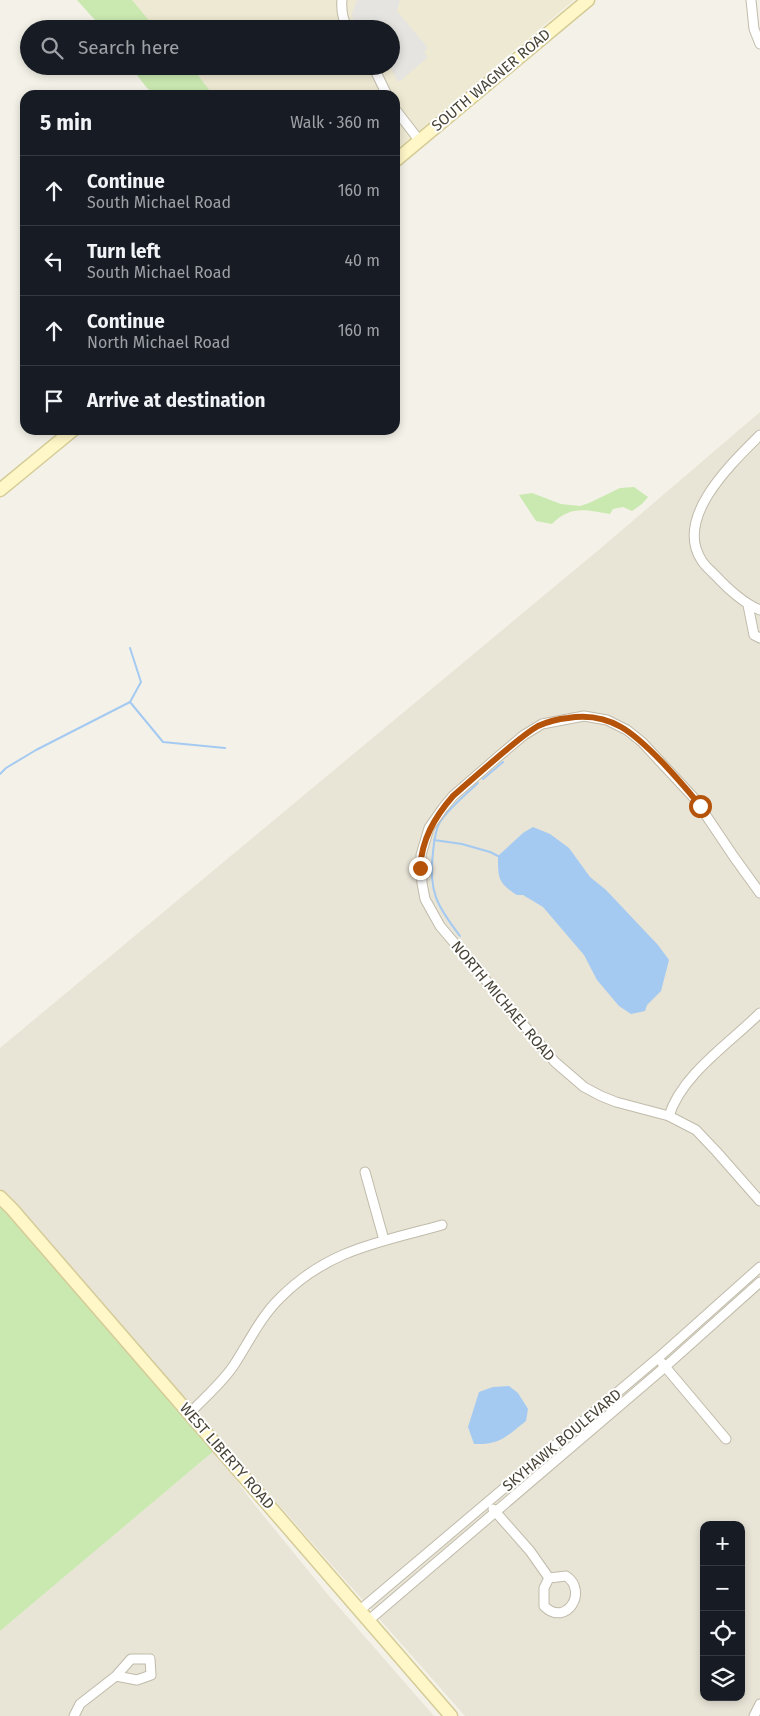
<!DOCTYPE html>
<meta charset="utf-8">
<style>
body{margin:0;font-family:"Fira Sans",sans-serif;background:#20242c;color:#f1f3f6}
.controls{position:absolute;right:15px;bottom:15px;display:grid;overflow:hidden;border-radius:10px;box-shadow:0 2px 8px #0003}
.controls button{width:45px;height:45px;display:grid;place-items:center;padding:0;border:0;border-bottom:1px solid #363941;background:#171b24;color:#f1f3f6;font:25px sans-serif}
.stop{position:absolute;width:15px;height:15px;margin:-11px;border:4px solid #b45309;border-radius:50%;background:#fff}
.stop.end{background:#b45309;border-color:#fff;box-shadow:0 1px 5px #0008}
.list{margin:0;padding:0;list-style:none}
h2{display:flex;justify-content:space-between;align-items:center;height:65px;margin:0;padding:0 20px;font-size:21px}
h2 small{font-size:16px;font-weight:400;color:#9ea1a6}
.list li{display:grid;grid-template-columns:32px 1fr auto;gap:15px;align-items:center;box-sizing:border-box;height:70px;padding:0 20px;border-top:1px solid #363941}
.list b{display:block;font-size:19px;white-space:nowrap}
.list p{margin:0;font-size:16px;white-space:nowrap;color:#9ea1a6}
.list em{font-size:16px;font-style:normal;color:#9ea1a6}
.icon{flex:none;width:28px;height:28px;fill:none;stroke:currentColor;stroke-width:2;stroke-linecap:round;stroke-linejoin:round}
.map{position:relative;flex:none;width:760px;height:1716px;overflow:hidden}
.search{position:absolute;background:#171b24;box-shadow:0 2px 8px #0003;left:20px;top:20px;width:380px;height:55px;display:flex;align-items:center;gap:12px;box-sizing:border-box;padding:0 18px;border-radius:28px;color:#9ea1a6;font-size:19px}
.panel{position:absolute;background:#171b24;box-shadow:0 2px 8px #0003;left:20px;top:90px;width:380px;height:345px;border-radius:15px}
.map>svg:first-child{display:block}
.residential{fill:#e8e4d6;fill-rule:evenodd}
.education{fill:#eee9d2}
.green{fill:#cae9b0}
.parking{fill:#e6e4e0}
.water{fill:#a4caf2}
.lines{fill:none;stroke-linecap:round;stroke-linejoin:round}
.stream{stroke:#a4caf2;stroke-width:2}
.street-casing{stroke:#c0bbaa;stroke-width:11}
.secondary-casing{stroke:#d5cb97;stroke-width:15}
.street{stroke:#fff;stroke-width:9}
.secondary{stroke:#fff7c7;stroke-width:12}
.route{stroke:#b45309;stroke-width:6}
.labels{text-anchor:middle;stroke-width:4;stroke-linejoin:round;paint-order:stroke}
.street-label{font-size:15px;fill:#484336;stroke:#fff}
</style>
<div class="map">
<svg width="760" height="1716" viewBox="0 0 760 1716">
<rect width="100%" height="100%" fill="#f4f2e8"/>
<g class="residential">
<path d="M 760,412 L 760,1716 L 465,1716 L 0,1189 L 0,1048 L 601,548 ZM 704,1525 L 741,1525 L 741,1697 L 704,1697 Z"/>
<path d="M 215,1450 L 250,1499 L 324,1590 L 434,1716 L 0,1716 L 0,1631 Z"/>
</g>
<path class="education" d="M 128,0 L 574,0 L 395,151 L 395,95 L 208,95 L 184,66 L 391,66 L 391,29 L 152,29 Z"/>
<g class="green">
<path d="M 77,0 L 132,0 L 156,29 L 103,29 Z"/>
<path d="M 130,66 L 191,66 L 213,95 L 156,95 L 147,88 Z"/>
<path d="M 634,487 L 648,497 L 642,504 L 632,511 L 623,507 L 613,509 L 610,514 C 585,510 571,505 552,524 L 536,521 L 519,495 L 532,493 L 561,504 L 580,506 L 589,503 L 620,488 Z"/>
<path d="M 0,1201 L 215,1450 L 0,1631 Z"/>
</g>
<path class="parking" d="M 357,0 L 400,0 L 397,11 L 428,48 L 424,52 L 428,57 L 400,81 L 397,81 L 390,66 L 391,66 L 391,29 L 357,29 L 353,20 L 352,13 Z"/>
<g class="water">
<path d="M 533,827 L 550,834 L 569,848 L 590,877 L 606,890 L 658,945 L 669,960 L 661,991 L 647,1005 L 645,1011 L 631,1014 L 619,1006 L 597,980 L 584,955 L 543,907 L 523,895 L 517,895 C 498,883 498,878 498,856 L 523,833 Z"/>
<path d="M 509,1386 L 518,1393 L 528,1409 L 526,1421 C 507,1436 500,1445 474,1444 L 468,1427 L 479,1392 L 493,1387 Z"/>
</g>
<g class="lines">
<g class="stream">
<path d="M 130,702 L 141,682 L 130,648"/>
<path d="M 0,774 L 6,768 L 36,750 L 130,702 L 163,742 L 225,748"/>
<path d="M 483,779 L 503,762"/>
<path d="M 434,840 L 462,844 L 490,852 L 498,856"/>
<path d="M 460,936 C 437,906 428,891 433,852 C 434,842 435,830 440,822 C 450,807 465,795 478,783"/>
</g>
<defs>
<g id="street">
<path d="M 342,0 C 341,10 343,20 348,29"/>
<path d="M 751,0 L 754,29 L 760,44"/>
<path d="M 373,66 L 387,95"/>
<path d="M 395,109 L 419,140"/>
<path d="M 760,435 C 732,463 673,518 702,561 C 705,566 711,571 715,575 C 728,589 743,603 760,610"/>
<path d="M 748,605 L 754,635 L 760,638"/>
<path d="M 760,893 L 734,857 L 695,799 L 642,742 L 627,730 L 607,720 L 584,716 L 542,724 L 524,735 L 499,756 L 453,796 L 443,808 L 429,828 L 421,855 L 422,883 L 425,899 L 440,926 L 555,1062 L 584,1087 L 601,1096 L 616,1102 L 669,1116 L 696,1130 L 716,1151 L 760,1201"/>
<path d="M 669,1116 C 681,1075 731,1042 760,1013"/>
<path d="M 365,1172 L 384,1240"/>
<path d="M 662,1363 L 726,1439"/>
<path d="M 190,1413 C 204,1398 222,1383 234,1365 C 249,1342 261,1316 281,1297 C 329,1249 381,1242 442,1225"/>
<path d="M 493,1509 L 530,1551 L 549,1578"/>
<path d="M 566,1576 C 589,1591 566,1628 544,1606 L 544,1588 L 549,1578 Z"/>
<path d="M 360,1610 L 658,1358 L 760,1267"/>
<path d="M 369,1620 L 665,1367 L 760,1282"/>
<path d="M 74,1716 L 80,1704 L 116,1676 L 131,1659 L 150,1659 L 151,1675 L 137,1680 L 116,1676"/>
<path d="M 754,1716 L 760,1704"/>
</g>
<g id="secondary">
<path d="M 395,161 L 588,0"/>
<path d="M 0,490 L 73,430"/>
<path d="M 0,1197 L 12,1209 L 451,1716"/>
</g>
</defs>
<use href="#street" class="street-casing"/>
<use href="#secondary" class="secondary-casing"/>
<use href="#street" class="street"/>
<use href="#secondary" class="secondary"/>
</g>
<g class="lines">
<path class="route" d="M 420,868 C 422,839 434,818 453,796 C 470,781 487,766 505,751 C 516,742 526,733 538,726 C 547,722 558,719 568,718 C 611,711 635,734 663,763 C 676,777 689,791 700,806"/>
</g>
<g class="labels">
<g class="street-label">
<text transform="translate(491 80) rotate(-40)" y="5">SOUTH WAGNER ROAD</text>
<text transform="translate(503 1001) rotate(50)" y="5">NORTH MICHAEL ROAD</text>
<text transform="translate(562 1440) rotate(-40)" y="5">SKYHAWK BOULEVARD</text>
<text transform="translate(227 1456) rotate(49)" y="5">WEST LIBERTY ROAD</text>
</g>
</g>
</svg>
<div class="controls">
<button>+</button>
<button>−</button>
<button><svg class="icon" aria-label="locate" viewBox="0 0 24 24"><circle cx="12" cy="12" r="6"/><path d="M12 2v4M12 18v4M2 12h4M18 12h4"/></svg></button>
<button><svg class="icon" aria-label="layers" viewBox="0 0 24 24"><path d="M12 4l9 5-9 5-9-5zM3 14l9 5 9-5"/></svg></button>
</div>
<div class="stop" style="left:700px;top:806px"></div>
<div class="stop end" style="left:420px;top:868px"></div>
<div class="search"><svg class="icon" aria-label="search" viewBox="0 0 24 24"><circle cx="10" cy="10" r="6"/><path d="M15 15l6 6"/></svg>Search here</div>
<section class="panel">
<h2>5 min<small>Walk · 360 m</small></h2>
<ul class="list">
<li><svg class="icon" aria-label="ahead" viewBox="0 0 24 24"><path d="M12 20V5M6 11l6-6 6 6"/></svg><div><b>Continue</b><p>South Michael Road</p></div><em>160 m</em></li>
<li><svg class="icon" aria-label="left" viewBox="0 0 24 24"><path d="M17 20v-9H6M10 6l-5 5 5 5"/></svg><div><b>Turn left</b><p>South Michael Road</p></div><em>40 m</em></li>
<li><svg class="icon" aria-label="ahead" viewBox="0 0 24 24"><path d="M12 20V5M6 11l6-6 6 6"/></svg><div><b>Continue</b><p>North Michael Road</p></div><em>160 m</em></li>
<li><svg class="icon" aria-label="arrive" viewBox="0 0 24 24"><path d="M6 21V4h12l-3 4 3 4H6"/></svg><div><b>Arrive at destination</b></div></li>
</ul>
</section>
</div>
